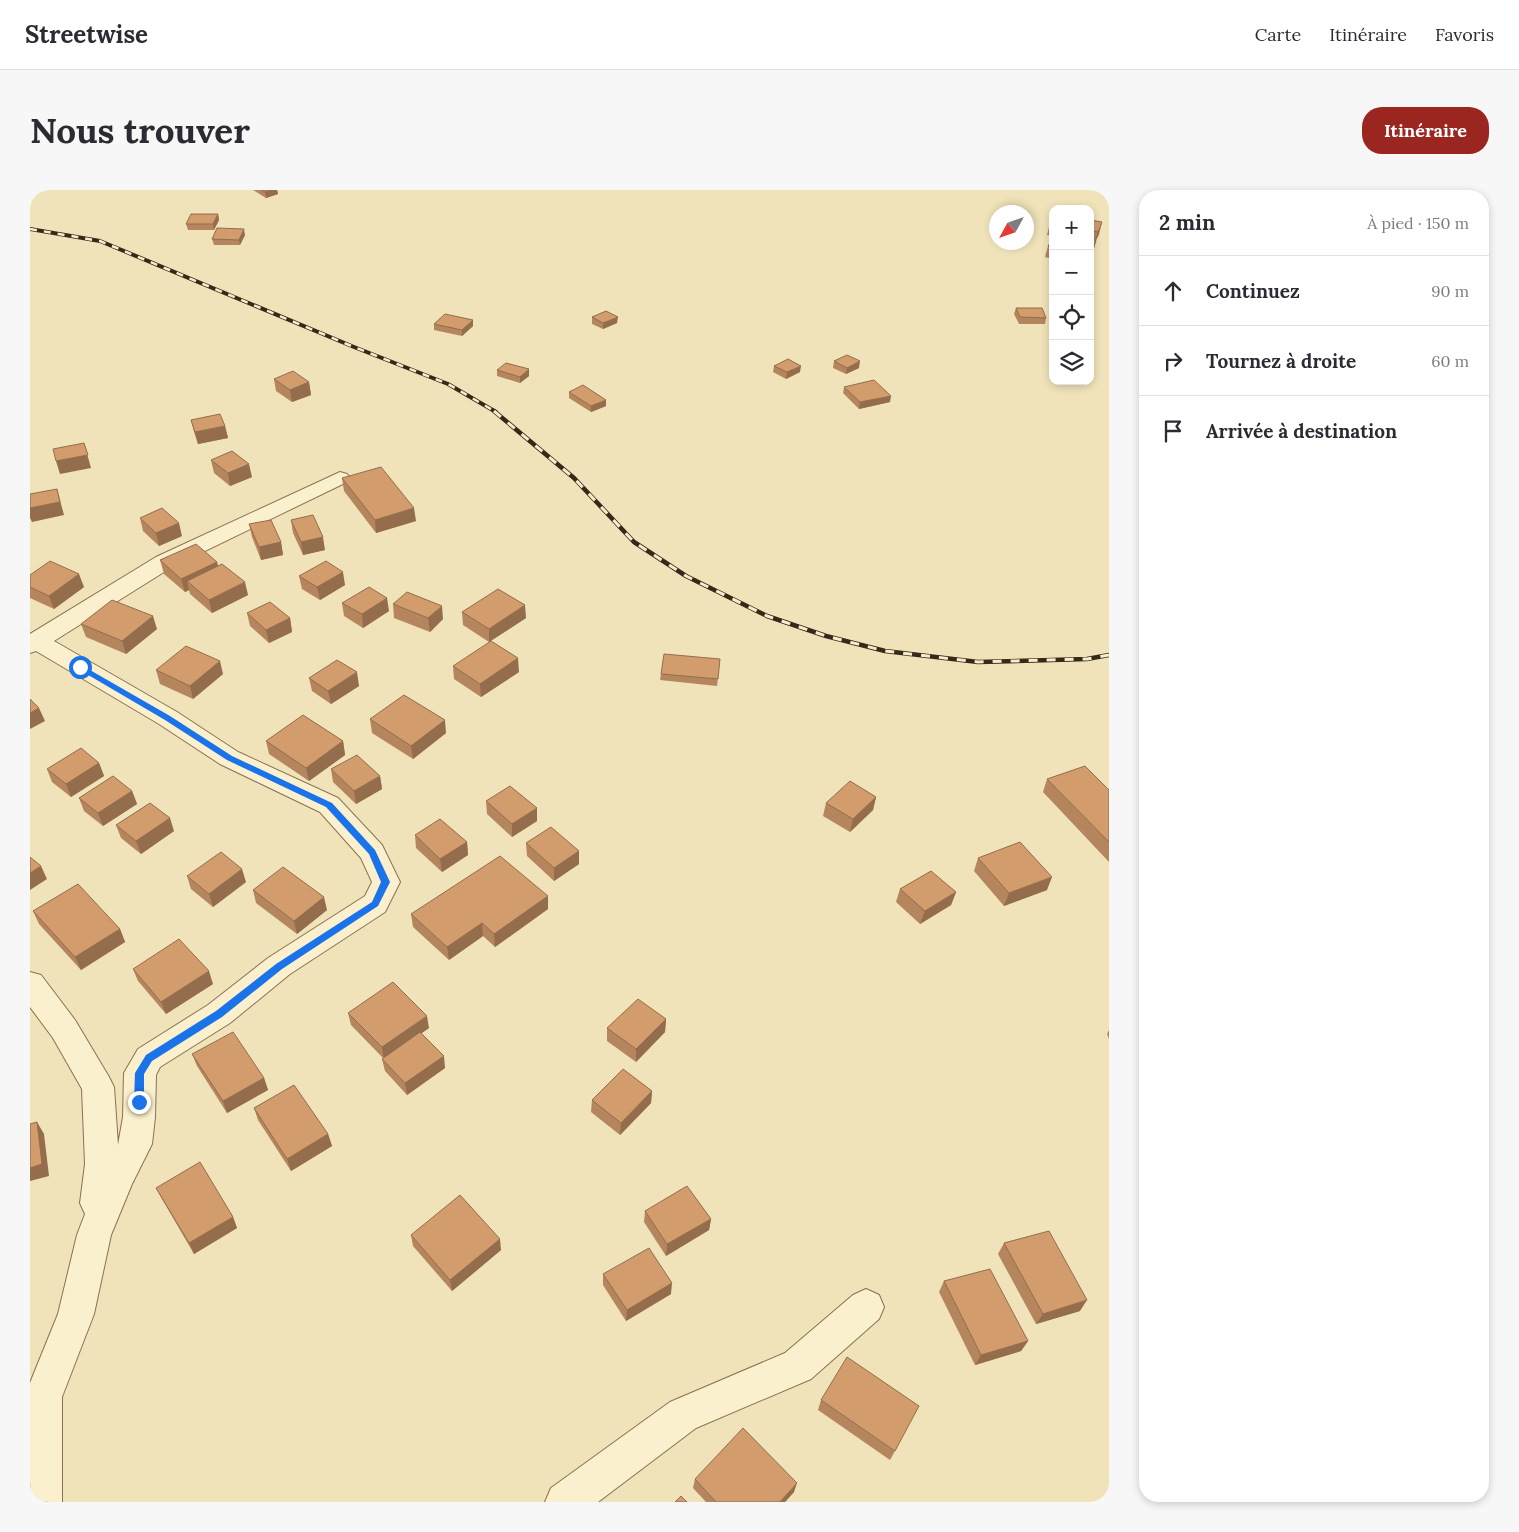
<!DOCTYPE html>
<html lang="fr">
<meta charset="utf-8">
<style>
body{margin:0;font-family:Lora,serif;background:#f7f7f7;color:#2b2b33}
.controls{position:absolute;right:15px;top:15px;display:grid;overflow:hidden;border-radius:10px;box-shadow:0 2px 8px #0003}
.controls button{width:45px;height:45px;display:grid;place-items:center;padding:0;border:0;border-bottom:1px solid #e1e1e2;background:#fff;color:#2b2b33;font:25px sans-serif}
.compass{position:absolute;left:959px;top:15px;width:45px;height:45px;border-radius:50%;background:#fff;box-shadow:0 2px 8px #0003;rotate:230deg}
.stop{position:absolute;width:15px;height:15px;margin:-11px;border:4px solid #1a73e8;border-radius:50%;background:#fff}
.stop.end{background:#1a73e8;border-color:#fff;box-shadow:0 1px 5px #0008}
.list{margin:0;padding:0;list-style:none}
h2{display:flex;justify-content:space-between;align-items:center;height:65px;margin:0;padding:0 20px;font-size:21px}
h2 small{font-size:16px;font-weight:400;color:#7c7c81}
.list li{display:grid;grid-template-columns:32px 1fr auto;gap:15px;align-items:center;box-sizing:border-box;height:70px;padding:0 20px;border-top:1px solid #e1e1e2}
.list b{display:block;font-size:19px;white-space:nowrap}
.list em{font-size:16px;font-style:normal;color:#7c7c81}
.icon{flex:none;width:28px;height:28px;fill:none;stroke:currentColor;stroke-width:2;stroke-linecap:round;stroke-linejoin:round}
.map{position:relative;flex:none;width:1079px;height:1312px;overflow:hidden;border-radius:20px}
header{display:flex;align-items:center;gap:30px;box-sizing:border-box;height:70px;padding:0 25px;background:#fff;border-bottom:1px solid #e1e1e2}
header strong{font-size:24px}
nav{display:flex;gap:28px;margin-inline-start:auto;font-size:18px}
.intro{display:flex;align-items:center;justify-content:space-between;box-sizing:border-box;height:120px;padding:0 30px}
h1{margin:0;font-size:35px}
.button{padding:12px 22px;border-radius:20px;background:#9b261f;color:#fff;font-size:18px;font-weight:700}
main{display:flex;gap:30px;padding:0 30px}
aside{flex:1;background:#fff;border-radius:20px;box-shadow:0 2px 8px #0003}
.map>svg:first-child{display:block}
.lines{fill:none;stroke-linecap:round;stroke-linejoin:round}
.street-casing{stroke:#887253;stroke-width:2}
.street{fill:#fbf0cd;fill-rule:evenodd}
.rail-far1-casing{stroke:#352919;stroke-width:4}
.rail-casing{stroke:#352919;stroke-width:4.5}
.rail-far1{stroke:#f8edc9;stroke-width:2.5;stroke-dasharray:7;stroke-linecap:butt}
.rail{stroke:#f8edc9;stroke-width:3;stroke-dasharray:9;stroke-linecap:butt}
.wall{fill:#b5865d}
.shaded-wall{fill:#936d4c}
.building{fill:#d29c6c;stroke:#936d4c}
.route{fill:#1a73e8}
</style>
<header>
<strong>Streetwise</strong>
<nav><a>Carte</a><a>Itinéraire</a><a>Favoris</a></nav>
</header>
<div class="intro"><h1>Nous trouver</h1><a class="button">Itinéraire</a></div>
<main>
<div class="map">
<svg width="1079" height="1312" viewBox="0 0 1079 1312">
<rect width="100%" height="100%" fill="#f0e3b9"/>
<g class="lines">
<defs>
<g id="street">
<path d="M 310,282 L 317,284 L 320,288 L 317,292 L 142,377 L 24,451 L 147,522 L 208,562 L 308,608 L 352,655 L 370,692 L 355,722 L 260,784 L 200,833 L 130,877 L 126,885 L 125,927 L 122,954 L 102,994 L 81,1045 L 64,1124 L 32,1207 L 32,1312 L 0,1312 L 0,1193 L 28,1124 L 47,1045 L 55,1024 L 50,1013 L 55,974 L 52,899 L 23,848 L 0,817 L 0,782 L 11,785 L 45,830 L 79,887 L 84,897 L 88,955 L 93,927 L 94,883 L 108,859 L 178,815 L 238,768 L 335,706 L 342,692 L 331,668 L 290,622 L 190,574 L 129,534 L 6,461 L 0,463 L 0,444 L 126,367 Z"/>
<path d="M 836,1099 L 849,1105 L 854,1117 L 849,1129 L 781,1189 L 666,1238 L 568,1312 L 515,1312 L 521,1298 L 640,1212 L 755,1163 L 823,1105 Z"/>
</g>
</defs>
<use href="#street" class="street-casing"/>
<use href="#street" class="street"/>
<defs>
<path id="rail-far1" d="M 0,39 L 70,51 L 324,157 L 418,194 L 466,222"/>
<path id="rail" d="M 464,221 L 544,288 L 604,352 L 656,386 L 737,426 L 796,446 L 855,461 L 948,472 L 1057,469 L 1079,465"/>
</defs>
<use href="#rail-far1" class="rail-far1-casing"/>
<use href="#rail" class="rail-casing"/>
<use href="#rail-far1" class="rail-far1"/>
<use href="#rail" class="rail"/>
</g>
<g class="wall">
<path d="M 223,0 L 247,0 L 248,4 L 236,8 Z"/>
<path d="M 188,24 L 189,30 L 184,40 L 158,40 L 156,34 Z"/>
<path d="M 1023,29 L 1023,46 L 1017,45 L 1020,33 Z"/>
<path d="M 1060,30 L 1069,44 L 1066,51 L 1063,62 L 1060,67 Z"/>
<path d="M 215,45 L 210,55 L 184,55 L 182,49 Z"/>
<path d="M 1023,49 L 1023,69 L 1015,67 L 1018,56 Z"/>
<path d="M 986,118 L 1016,128 L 1015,134 L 989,134 L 984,124 Z"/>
<path d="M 562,127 L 587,133 L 573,139 L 562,134 Z"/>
<path d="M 404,134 L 443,136 L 432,146 L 404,140 Z"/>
<path d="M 804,171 L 829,178 L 816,184 L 803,178 Z"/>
<path d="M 744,176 L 770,182 L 756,189 L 743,182 Z"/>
<path d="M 467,180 L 499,186 L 490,193 L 467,186 Z"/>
<path d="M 244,189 L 279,192 L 281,205 L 262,212 L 246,201 Z"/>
<path d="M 814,197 L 860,212 L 829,219 L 813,203 Z"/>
<path d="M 539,202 L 576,216 L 561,222 L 539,208 Z"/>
<path d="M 161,230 L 195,236 L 198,248 L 168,254 L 164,242 Z"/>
<path d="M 181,270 L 222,287 L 200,296 L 184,283 Z"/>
<path d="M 312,288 L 386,331 L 346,343 L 314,301 Z"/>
<path d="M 110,328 L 152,346 L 129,356 L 113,341 Z"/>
<path d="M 261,330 L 295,360 L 273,365 L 263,343 Z"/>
<path d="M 219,334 L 251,352 L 253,365 L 231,370 L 222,347 Z"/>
<path d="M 130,370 L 187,372 L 188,376 L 218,405 L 182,423 L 160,404 L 159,400 L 155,402 L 134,384 Z"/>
<path d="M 0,385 L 54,397 L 24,419 L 0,408 Z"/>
<path d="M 269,386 L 315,395 L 290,410 L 272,399 Z"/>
<path d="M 312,413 L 359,421 L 333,438 L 314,426 Z"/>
<path d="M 363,414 L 413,429 L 400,442 L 364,428 Z"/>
<path d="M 432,422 L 496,428 L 459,452 L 433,435 Z"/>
<path d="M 217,423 L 260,428 L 262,442 L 239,453 L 220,436 Z"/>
<path d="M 51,434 L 127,439 L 96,464 L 56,447 Z"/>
<path d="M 690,469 L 687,496 L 630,490 L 631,484 Z"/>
<path d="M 423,476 L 489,482 L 451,507 L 424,489 Z"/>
<path d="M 126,480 L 193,484 L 163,509 L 130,494 Z"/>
<path d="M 279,488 L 329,496 L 301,514 L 282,501 Z"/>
<path d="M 340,529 L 416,543 L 383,569 L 342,543 Z"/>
<path d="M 236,551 L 313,551 L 315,565 L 279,591 L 239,564 Z"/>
<path d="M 69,573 L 74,586 L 41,607 L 22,592 L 17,579 Z"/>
<path d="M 301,579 L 350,586 L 352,599 L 326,614 L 303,592 Z"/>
<path d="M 1017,589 L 1079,600 L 1079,672 L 1013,602 Z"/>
<path d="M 102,601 L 107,614 L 73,636 L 54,621 L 49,608 Z"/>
<path d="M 846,607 L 843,620 L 820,642 L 793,626 L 796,613 Z"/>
<path d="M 456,611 L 507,631 L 482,647 L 457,624 Z"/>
<path d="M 86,635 L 144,641 L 111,664 L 91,648 Z"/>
<path d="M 385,645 L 437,652 L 438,665 L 412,682 L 386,658 Z"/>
<path d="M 496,653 L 549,674 L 524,691 L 497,666 Z"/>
<path d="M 948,668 L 1017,700 L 974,716 L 944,681 Z"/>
<path d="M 157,686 L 216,692 L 183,717 L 161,699 Z"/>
<path d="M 870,699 L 926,702 L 921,715 L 890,734 L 866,712 Z"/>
<path d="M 223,700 L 297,720 L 267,744 L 226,713 Z"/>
<path d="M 518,706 L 518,719 L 465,757 L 453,746 L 419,770 L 383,737 L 381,724 Z"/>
<path d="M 3,721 L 90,739 L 95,752 L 51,780 L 9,734 Z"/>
<path d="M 103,779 L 183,794 L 136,824 L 108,791 Z"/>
<path d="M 318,823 L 399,838 L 391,843 L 415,878 L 377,905 L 355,881 L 352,869 L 353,868 L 321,835 Z"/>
<path d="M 636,829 L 635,842 L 606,872 L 577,851 L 577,838 Z"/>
<path d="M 1079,840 L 1079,849 L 1077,844 Z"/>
<path d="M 162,864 L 234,888 L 238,900 L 197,923 L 167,876 Z"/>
<path d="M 622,901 L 621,913 L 590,945 L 561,922 L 562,910 Z"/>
<path d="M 224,918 L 298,944 L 302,956 L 261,981 L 228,930 Z"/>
<path d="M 126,998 L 203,1027 L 207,1038 L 164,1064 L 132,1009 Z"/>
<path d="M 615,1021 L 681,1029 L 679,1040 L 636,1066 L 614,1032 Z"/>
<path d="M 381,1045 L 471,1060 L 422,1101 L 383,1056 Z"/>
<path d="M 974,1053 L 1050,1121 L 1006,1134 L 968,1064 Z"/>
<path d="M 573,1084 L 641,1104 L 596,1131 L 573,1095 Z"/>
<path d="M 914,1091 L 998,1151 L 991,1161 L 945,1175 L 909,1102 Z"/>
<path d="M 791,1210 L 865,1261 L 860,1270 L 788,1220 Z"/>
<path d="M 665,1289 L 764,1302 L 755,1312 L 676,1312 L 663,1298 Z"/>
</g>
<g class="shaded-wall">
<path d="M 242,0 L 247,0 L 248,4 L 236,8 L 235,2 Z"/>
<path d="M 188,24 L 189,30 L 184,40 L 183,34 Z"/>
<path d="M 1072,32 L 1069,44 L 1064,53 L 1068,42 Z"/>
<path d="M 214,39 L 215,45 L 210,55 L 209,50 Z"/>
<path d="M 1066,51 L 1063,62 L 1060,67 L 1060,60 Z"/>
<path d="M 588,127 L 587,133 L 573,139 L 573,133 Z"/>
<path d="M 443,130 L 443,136 L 432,146 L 432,140 Z"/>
<path d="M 830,171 L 829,178 L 816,184 L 817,178 Z"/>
<path d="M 771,176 L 770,182 L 756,189 L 757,182 Z"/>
<path d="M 499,179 L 499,186 L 490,193 L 490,187 Z"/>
<path d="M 279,192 L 281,205 L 262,212 L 260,200 Z"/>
<path d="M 861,206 L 860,212 L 829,219 L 830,212 Z"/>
<path d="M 576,210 L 576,216 L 561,222 L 561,216 Z"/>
<path d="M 195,236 L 198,248 L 168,254 L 165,242 Z"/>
<path d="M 54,253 L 61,278 L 30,284 L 26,271 Z"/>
<path d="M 219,274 L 222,287 L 200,296 L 198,283 Z"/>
<path d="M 27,299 L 34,325 L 2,332 L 0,328 L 0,318 Z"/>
<path d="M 384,318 L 386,331 L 346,343 L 345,330 Z"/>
<path d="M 149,333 L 152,346 L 129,356 L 126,343 Z"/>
<path d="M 293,347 L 295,360 L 273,365 L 271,352 Z"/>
<path d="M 251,352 L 253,365 L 231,370 L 229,357 Z"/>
<path d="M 187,372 L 190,385 L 157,391 L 159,400 L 155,402 L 151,389 Z"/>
<path d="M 313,382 L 315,395 L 290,410 L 287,397 Z"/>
<path d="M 49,384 L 54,397 L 24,419 L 19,406 Z"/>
<path d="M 215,392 L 218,405 L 182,423 L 179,410 Z"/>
<path d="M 357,408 L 359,421 L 333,438 L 332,424 Z"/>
<path d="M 495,415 L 496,428 L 459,452 L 459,439 Z"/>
<path d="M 412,416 L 413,429 L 400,442 L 398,428 Z"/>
<path d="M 123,426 L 127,439 L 96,464 L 92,451 Z"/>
<path d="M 260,428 L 262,442 L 239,453 L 236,440 Z"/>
<path d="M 488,468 L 489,482 L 451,507 L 450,494 Z"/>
<path d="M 190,471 L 193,484 L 163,509 L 160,496 Z"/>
<path d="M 327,482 L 329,496 L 301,514 L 298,501 Z"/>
<path d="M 9,518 L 15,531 L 0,539 L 0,523 Z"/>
<path d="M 415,530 L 416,543 L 383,569 L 381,556 Z"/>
<path d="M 313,551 L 315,565 L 279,591 L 276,578 Z"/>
<path d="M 69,573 L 74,586 L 41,607 L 36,594 Z"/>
<path d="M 350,586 L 352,599 L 326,614 L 324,601 Z"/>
<path d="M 102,601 L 107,614 L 73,636 L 68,623 Z"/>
<path d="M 846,607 L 843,620 L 820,642 L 823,629 Z"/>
<path d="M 507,618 L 507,631 L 482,647 L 482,634 Z"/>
<path d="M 140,628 L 144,641 L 111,664 L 106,651 Z"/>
<path d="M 437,652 L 438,665 L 412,682 L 410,669 Z"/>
<path d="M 549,661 L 549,674 L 524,691 L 524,678 Z"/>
<path d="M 11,676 L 17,689 L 0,700 L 0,683 Z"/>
<path d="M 212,679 L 216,692 L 183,717 L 179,704 Z"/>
<path d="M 1022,687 L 1017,700 L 974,716 L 979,703 Z"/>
<path d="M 926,702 L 921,715 L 890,734 L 895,721 Z"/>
<path d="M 518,706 L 518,719 L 465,757 L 464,744 Z"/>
<path d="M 294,707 L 297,720 L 267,744 L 264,731 Z"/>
<path d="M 452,733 L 453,746 L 419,770 L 417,757 Z"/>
<path d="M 90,739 L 95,752 L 51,780 L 45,767 Z"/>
<path d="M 179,781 L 183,794 L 136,824 L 131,812 Z"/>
<path d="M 397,826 L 399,838 L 354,870 L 352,857 Z"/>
<path d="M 636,829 L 635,842 L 606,872 L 606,859 Z"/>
<path d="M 414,866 L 415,878 L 377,905 L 375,893 Z"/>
<path d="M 234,888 L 238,900 L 197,923 L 193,911 Z"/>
<path d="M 622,901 L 621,913 L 590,945 L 591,933 Z"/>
<path d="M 7,932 L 14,944 L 19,986 L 0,991 L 0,978 Z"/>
<path d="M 298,944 L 302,956 L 261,981 L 257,969 Z"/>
<path d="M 203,1027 L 207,1038 L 164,1064 L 159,1053 Z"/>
<path d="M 681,1029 L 679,1040 L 636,1066 L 637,1054 Z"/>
<path d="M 470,1049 L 471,1060 L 422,1101 L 420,1090 Z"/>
<path d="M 642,1093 L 641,1104 L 596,1131 L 597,1120 Z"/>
<path d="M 1057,1110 L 1050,1121 L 1006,1134 L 1013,1124 Z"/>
<path d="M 998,1151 L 991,1161 L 945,1175 L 951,1165 Z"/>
<path d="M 767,1293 L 764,1302 L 755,1312 L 750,1312 Z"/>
</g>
<g class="building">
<path d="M 232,0 L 242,0 L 235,2 Z"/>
<path d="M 1030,16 L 1045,19 L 1028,19 Z"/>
<path d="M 161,24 L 188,24 L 183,34 L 156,34 Z"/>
<path d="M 1060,30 L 1072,32 L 1068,42 L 1060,40 Z"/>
<path d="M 187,38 L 214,39 L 209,50 L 182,49 Z"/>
<path d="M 1023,49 L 1023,57 L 1018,56 Z"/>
<path d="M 1060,49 L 1066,51 L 1060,60 Z"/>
<path d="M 986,118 L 1012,118 L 1016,128 L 990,127 Z"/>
<path d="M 576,121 L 588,127 L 573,133 L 562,127 Z"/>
<path d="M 415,124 L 443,130 L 432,140 L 404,134 Z"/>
<path d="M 817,165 L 830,171 L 817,178 L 804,171 Z"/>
<path d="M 758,169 L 771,176 L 757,182 L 744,176 Z"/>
<path d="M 476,173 L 499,179 L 490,187 L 467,180 Z"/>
<path d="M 263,181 L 279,192 L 260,200 L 244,189 Z"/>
<path d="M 844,190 L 861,206 L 830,212 L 814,197 Z"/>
<path d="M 553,195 L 576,210 L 561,216 L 539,202 Z"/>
<path d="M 190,224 L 195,236 L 165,242 L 161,230 Z"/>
<path d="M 54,253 L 58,265 L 26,271 L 23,259 Z"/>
<path d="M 202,261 L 219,274 L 198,283 L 181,270 Z"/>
<path d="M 351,277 L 384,318 L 345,330 L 312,288 Z"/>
<path d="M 27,299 L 30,312 L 0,318 L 0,304 Z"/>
<path d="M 132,318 L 149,333 L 126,343 L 110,328 Z"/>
<path d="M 283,325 L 293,347 L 271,352 L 261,330 Z"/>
<path d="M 241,330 L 251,352 L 229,357 L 219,334 Z"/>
<path d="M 166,354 L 187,372 L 151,389 L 130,370 Z"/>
<path d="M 20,371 L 49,384 L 19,406 L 0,397 L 0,385 Z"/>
<path d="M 296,371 L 313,382 L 287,397 L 269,386 Z"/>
<path d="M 192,374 L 215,392 L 179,410 L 157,391 Z"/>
<path d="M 339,397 L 357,408 L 332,424 L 312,413 Z"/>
<path d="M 468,399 L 495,415 L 459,439 L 432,422 Z"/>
<path d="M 377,402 L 412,416 L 398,428 L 363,414 Z"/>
<path d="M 82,410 L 123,426 L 92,451 L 51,434 Z"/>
<path d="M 240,412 L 260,428 L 236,440 L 217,423 Z"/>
<path d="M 461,451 L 488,468 L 450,494 L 423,476 Z"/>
<path d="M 156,456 L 190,471 L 160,496 L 126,480 Z"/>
<path d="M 634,464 L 690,469 L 688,489 L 631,484 Z"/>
<path d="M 307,470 L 327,482 L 298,501 L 279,488 Z"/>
<path d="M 374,505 L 415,530 L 381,556 L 340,529 Z"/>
<path d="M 0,509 L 9,518 L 0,523 Z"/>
<path d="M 273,525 L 313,551 L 276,578 L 236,551 Z"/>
<path d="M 51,558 L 69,573 L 36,594 L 17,579 Z"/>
<path d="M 327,565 L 350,586 L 324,601 L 301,579 Z"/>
<path d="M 1055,576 L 1079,600 L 1079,652 L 1017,589 Z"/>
<path d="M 83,586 L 102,601 L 68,623 L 49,608 Z"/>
<path d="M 820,591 L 846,607 L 823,629 L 796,613 Z"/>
<path d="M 480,596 L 507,618 L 482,634 L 456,611 Z"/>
<path d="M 120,613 L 140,628 L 106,651 L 86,635 Z"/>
<path d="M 410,629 L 437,652 L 410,669 L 385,645 Z"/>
<path d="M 521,637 L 549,661 L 524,678 L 496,653 Z"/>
<path d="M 990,652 L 1022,687 L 979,703 L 948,668 Z"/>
<path d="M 191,662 L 212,679 L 179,704 L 157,686 Z"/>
<path d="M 470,666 L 518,706 L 464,744 L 452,733 L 417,757 L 381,724 Z"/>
<path d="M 0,667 L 11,676 L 0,683 Z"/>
<path d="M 253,677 L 294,707 L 264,731 L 223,700 Z"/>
<path d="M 901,681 L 926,702 L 895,721 L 870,699 Z"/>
<path d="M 48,694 L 90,739 L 45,767 L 3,721 Z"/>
<path d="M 149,749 L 179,781 L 131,812 L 103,779 Z"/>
<path d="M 363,792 L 397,826 L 352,857 L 318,823 Z"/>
<path d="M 608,809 L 636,829 L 606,859 L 577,838 Z"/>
<path d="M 203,842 L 234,888 L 193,911 L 162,864 Z"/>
<path d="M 390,842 L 414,866 L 375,893 L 352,869 Z"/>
<path d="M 593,879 L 622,901 L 591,933 L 562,910 Z"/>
<path d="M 264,895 L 298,944 L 257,969 L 224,918 Z"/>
<path d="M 7,932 L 12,974 L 0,978 L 0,934 Z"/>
<path d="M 170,972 L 203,1027 L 159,1053 L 126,998 Z"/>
<path d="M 657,996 L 681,1029 L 637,1054 L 615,1021 Z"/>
<path d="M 430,1005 L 470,1049 L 420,1090 L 381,1045 Z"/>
<path d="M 1019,1041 L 1057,1110 L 1013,1124 L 974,1053 Z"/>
<path d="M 619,1058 L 642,1093 L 597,1120 L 573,1084 Z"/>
<path d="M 960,1079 L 998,1151 L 951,1165 L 914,1091 Z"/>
<path d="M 817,1167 L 889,1216 L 865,1261 L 791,1210 Z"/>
<path d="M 713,1238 L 767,1293 L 750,1312 L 686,1312 L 665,1289 Z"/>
<path d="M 651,1306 L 657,1312 L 645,1312 Z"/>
</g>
<path class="route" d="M 48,476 L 53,476 L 140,526 L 202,566 L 302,613 L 345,660 L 360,692 L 348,716 L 252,779 L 192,827 L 122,871 L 114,884 L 114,912 L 109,916 L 104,912 L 105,883 L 116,865 L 186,821 L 246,774 L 342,712 L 351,692 L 339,664 L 296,617 L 197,570 L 135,530 L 48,479 Z"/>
</svg>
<div class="controls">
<button>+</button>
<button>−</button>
<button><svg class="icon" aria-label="locate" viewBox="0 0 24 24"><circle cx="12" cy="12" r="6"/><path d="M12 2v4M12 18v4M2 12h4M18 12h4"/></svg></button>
<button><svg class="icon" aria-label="layers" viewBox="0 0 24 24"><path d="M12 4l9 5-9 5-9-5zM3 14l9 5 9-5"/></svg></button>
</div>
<svg class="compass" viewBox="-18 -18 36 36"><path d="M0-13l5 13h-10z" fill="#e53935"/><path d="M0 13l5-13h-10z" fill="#7c7c81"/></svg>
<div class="stop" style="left:50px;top:477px"></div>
<div class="stop end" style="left:109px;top:912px"></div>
</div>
<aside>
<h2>2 min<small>À pied · 150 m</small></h2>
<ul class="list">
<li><svg class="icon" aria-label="ahead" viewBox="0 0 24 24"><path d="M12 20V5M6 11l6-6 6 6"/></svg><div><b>Continuez</b></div><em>90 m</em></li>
<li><svg class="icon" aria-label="right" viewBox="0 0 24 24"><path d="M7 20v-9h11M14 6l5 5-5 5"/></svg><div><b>Tournez à droite</b></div><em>60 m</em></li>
<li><svg class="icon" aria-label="arrive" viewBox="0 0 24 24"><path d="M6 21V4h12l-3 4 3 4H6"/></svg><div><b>Arrivée à destination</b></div></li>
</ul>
</aside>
</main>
